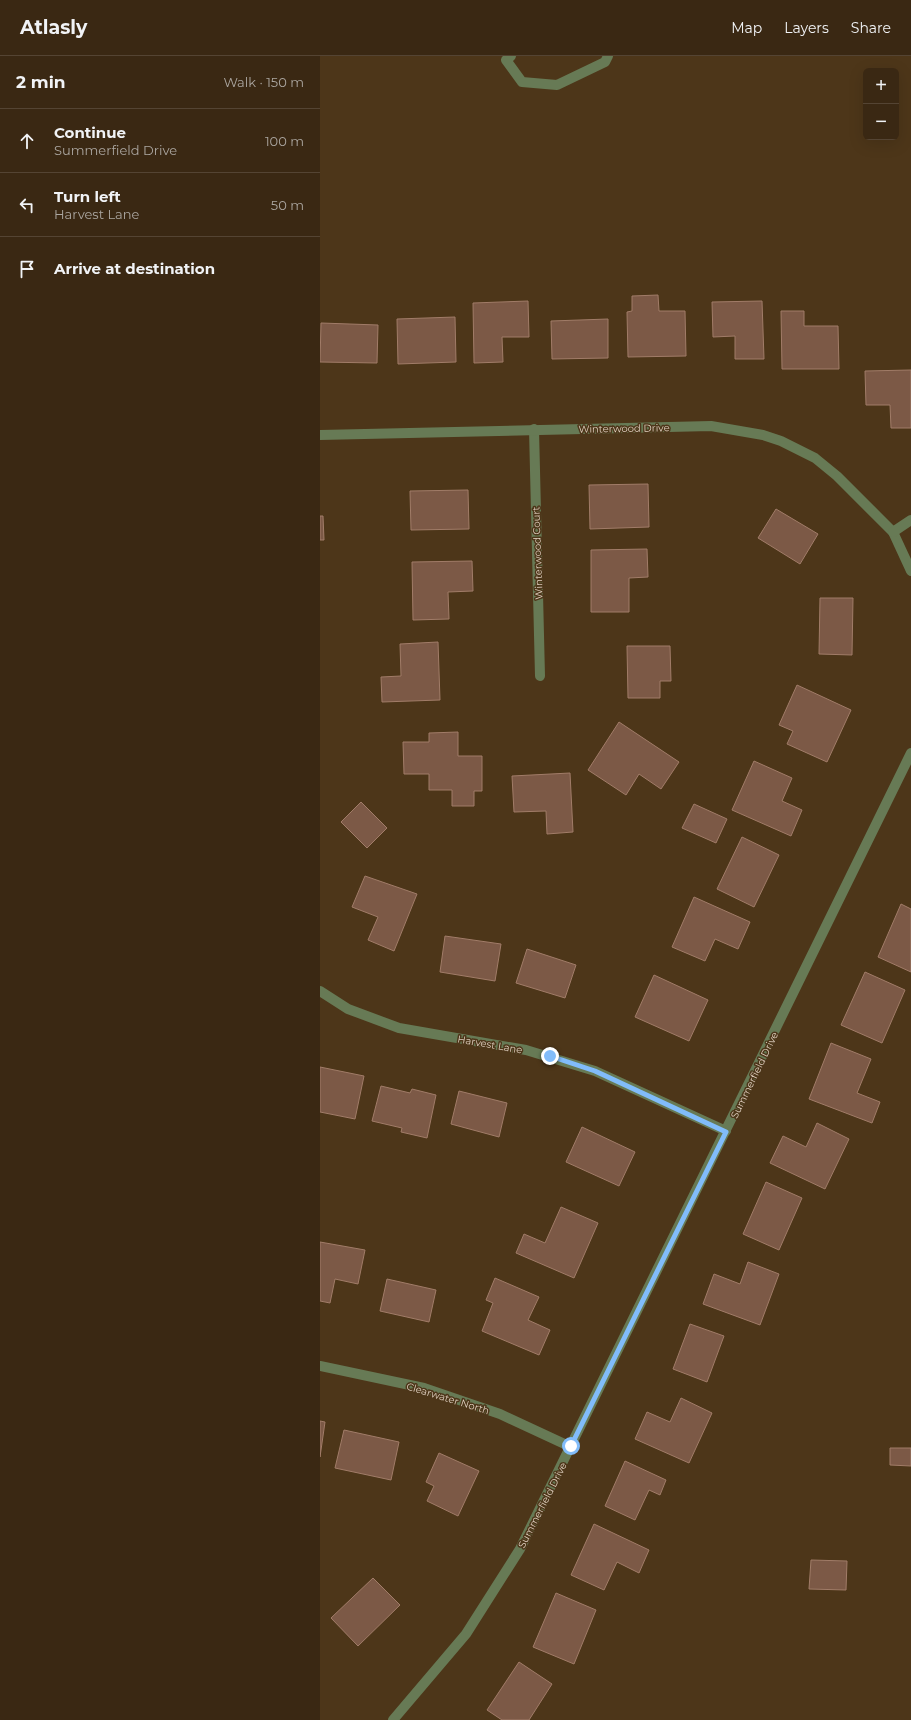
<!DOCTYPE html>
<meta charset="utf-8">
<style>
body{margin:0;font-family:Montserrat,sans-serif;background:#41301c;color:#f1f3f6}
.controls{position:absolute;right:12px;top:12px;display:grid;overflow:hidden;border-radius:6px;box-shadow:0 4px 16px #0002}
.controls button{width:36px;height:36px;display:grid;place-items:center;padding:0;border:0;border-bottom:1px solid #544433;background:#3a2813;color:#f1f3f6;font:20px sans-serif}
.stop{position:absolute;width:12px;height:12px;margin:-9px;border:3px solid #81bcfa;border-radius:50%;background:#fff}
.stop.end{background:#81bcfa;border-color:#fff;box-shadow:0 1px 4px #0008}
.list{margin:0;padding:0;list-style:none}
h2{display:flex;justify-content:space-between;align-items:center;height:52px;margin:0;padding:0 16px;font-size:17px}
h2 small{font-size:13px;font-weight:400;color:#aba6a0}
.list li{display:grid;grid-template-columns:26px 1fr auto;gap:12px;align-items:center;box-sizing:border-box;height:64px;padding:0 16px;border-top:1px solid #544433}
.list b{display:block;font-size:15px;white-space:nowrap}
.list p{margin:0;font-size:13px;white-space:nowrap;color:#aba6a0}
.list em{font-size:13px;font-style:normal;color:#aba6a0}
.icon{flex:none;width:22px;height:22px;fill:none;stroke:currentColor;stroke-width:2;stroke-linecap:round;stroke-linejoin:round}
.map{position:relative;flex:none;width:591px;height:1664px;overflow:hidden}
header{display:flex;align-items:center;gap:24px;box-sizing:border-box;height:56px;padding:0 20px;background:#3a2813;border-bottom:1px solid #544433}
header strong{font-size:19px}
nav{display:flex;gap:22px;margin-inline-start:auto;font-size:14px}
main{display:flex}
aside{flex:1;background:#3a2813}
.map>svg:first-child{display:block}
.building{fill:#7c5946;stroke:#a17c68}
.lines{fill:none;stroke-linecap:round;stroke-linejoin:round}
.minor{stroke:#677a55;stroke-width:10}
.route{stroke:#81bcfa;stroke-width:5}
.labels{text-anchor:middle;stroke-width:3;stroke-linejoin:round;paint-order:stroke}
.street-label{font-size:10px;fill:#dfd0c0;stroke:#4d3619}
</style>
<header>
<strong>Atlasly</strong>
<nav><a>Map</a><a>Layers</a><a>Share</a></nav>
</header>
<main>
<aside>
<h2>2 min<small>Walk · 150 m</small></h2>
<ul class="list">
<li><svg class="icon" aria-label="ahead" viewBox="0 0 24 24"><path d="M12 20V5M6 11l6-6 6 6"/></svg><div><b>Continue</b><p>Summerfield Drive</p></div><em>100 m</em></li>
<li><svg class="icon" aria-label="left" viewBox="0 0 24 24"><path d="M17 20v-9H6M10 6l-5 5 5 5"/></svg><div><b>Turn left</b><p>Harvest Lane</p></div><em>50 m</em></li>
<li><svg class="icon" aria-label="arrive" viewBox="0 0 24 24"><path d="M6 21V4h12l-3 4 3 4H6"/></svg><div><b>Arrive at destination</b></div></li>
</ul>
</aside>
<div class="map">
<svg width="591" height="1664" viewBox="0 0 591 1664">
<rect width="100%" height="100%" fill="#4d3619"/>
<g class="building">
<path d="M 338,239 L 339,255 L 365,255 L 366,300 L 308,301 L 307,256 L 312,255 L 312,240 Z"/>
<path d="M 208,245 L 209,281 L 182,281 L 183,306 L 154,307 L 153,247 Z"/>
<path d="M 442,245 L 444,303 L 415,303 L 415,280 L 393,281 L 392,246 Z"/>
<path d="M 461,255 L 484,255 L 484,270 L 518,270 L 519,313 L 462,313 Z"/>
<path d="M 135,261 L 136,306 L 78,308 L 77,263 Z"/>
<path d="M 288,263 L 288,302 L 232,303 L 231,265 Z"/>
<path d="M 1,267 L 58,269 L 57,307 L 0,306 Z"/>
<path d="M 591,314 L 591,372 L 571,372 L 570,349 L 546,349 L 545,315 Z"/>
<path d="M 328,428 L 329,471 L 270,473 L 269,429 Z"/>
<path d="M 148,434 L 149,473 L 91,474 L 90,435 Z"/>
<path d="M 456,453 L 498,478 L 480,508 L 438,482 Z"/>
<path d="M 0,460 L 3,460 L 4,484 L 0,484 Z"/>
<path d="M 327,493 L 328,521 L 309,522 L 309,556 L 271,556 L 271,494 Z"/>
<path d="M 152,505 L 153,535 L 128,536 L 129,563 L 93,564 L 92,506 Z"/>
<path d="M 500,542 L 533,542 L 532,599 L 499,598 Z"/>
<path d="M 118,586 L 120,644 L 62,646 L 61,621 L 81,620 L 80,588 Z"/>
<path d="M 307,590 L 350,590 L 351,625 L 340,625 L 340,642 L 308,642 Z"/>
<path d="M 477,629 L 531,654 L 507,706 L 467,688 L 473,675 L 459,669 Z"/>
<path d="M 299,666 L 359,706 L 341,733 L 319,718 L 306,739 L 268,714 Z"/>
<path d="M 138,676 L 138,700 L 162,700 L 162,735 L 154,735 L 154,750 L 132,750 L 132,734 L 109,734 L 109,718 L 84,718 L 83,686 L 109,686 L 109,677 Z"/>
<path d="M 434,705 L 472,722 L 462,745 L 482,754 L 471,780 L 412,754 Z"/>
<path d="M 250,717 L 253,776 L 227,778 L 226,755 L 194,756 L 192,720 Z"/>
<path d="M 41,746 L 67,772 L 47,792 L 21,766 Z"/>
<path d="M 374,748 L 407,763 L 396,787 L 362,772 Z"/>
<path d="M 422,781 L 459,799 L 434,851 L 397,833 Z"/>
<path d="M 45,820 L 97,838 L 74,895 L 48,884 L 58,861 L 32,851 Z"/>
<path d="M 374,841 L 430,866 L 418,893 L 395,883 L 385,905 L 352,891 Z"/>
<path d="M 581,848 L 591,853 L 591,916 L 558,901 Z"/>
<path d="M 125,880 L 181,888 L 175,925 L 120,916 Z"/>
<path d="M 207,893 L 256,909 L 245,942 L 196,927 Z"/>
<path d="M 545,916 L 585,934 L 562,987 L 521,969 Z"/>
<path d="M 334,919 L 388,944 L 369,985 L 315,961 Z"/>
<path d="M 511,987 L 551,1003 L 537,1037 L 560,1046 L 552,1067 L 489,1043 Z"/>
<path d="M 0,1011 L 44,1020 L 35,1063 L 0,1056 Z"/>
<path d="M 61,1030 L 90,1037 L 92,1033 L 116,1039 L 107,1082 L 81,1076 L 82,1072 L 52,1065 Z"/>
<path d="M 139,1035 L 187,1047 L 179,1081 L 131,1068 Z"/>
<path d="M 497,1067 L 529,1083 L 505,1133 L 450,1107 L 463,1080 L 486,1091 Z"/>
<path d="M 262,1071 L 315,1096 L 299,1130 L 246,1106 Z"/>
<path d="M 446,1126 L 482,1142 L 459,1194 L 423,1178 Z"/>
<path d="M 241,1151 L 278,1167 L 254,1222 L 196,1197 L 204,1178 L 225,1187 Z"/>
<path d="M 0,1186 L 45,1194 L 38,1228 L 15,1223 L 10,1247 L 0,1245 Z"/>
<path d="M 428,1206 L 459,1218 L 440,1269 L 383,1248 L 394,1218 L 420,1228 Z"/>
<path d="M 175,1222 L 219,1241 L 208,1264 L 230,1274 L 219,1299 L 162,1275 L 173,1247 L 166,1244 Z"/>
<path d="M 67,1223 L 116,1234 L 109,1266 L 60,1255 Z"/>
<path d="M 370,1268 L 404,1280 L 387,1326 L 353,1313 Z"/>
<path d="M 361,1342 L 392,1357 L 369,1407 L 315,1383 L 327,1356 L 350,1366 Z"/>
<path d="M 0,1365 L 5,1366 L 0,1401 Z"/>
<path d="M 24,1374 L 79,1386 L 71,1424 L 15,1412 Z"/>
<path d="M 570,1392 L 591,1392 L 591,1410 L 570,1409 Z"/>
<path d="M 119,1397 L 159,1415 L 138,1460 L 107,1445 L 114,1430 L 106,1426 Z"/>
<path d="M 305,1405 L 346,1424 L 340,1439 L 329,1434 L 315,1464 L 285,1450 Z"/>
<path d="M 274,1468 L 329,1494 L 319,1517 L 297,1506 L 284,1534 L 251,1519 Z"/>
<path d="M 491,1504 L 527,1505 L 526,1534 L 489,1533 Z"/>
<path d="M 53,1522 L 80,1549 L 38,1590 L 11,1562 Z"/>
<path d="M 236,1537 L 276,1554 L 254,1608 L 213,1591 Z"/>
<path d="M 199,1606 L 232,1628 L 209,1664 L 182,1664 L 167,1654 Z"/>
</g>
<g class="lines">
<g class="minor">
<path d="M 191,0 L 186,4 L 202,26 L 237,29 L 285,6 L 288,0"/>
<path d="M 214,373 L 220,620"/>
<path d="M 0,379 L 391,370 L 443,379 L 461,385 L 495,402 L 517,420 L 573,476 L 591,515"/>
<path d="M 573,476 L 591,464"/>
<path d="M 0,935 L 28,953 L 79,972 L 206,994 L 275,1015 L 406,1075"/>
<path d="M 0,1310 L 104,1332 L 180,1358 L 251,1391"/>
<path d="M 73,1664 L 146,1578 L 200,1493 L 591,697"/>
</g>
</g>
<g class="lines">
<path class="route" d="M 230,1000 L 275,1015 L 406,1076 L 251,1390"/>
</g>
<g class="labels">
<g class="street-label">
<text transform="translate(304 372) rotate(-1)" y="4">Winterwood Drive</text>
<text transform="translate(217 497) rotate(-92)" y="4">Winterwood Court</text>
<text transform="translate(170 988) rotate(10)" y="4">Harvest Lane</text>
<text transform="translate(434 1019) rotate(-64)" y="4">Summerfield Drive</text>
<text transform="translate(128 1342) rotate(17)" y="4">Clearwater North</text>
<text transform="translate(222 1449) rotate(-63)" y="4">Summerfield Drive</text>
</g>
</g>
</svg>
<div class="controls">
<button>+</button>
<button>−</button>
</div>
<div class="stop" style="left:251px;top:1390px"></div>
<div class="stop end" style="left:230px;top:1000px"></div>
</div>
</main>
